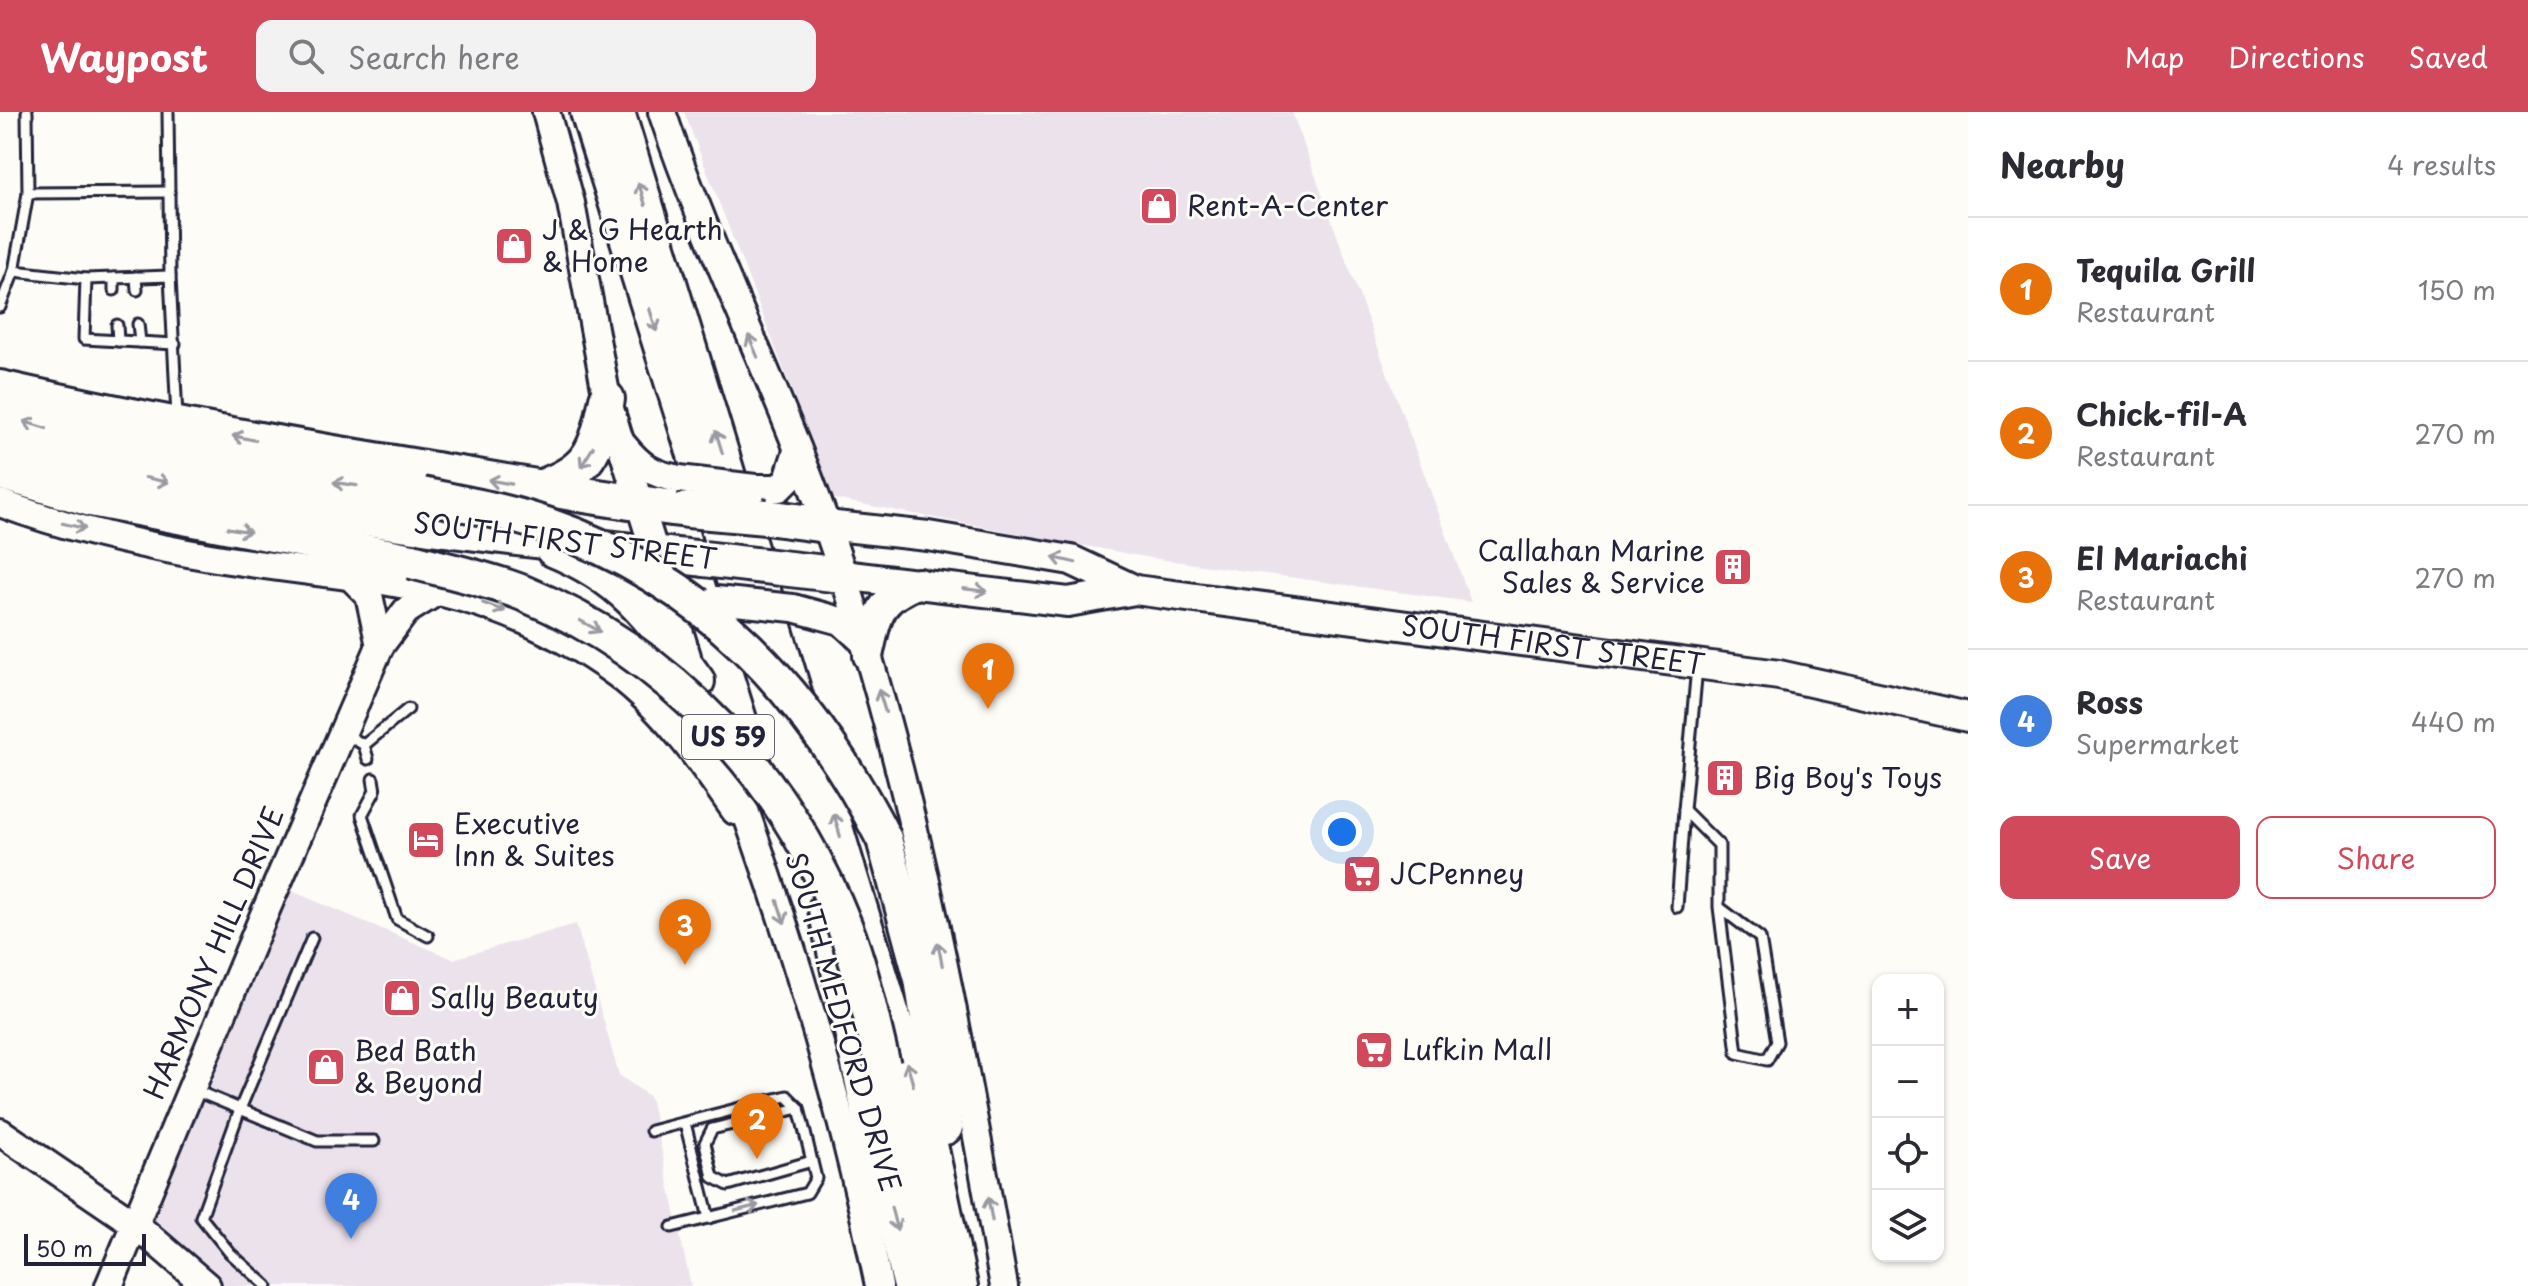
<!DOCTYPE html>
<meta charset="utf-8">
<style>
body{margin:0;font-family:"Playpen Sans",sans-serif;background:#f2f2f3;color:#2b2b33}
.controls{position:absolute;right:24px;bottom:24px;display:grid;overflow:hidden;border-radius:16px;box-shadow:0 2px 6px #0004}
.controls button{width:72px;height:72px;display:grid;place-items:center;padding:0;border:0;border-bottom:2px solid #e1e1e2;background:#fff;color:#2b2b33;font:40px sans-serif}
.scale{position:absolute;left:24px;bottom:20px;width:122px;box-sizing:border-box;padding-left:8px;border:4px solid #22223b;border-top:0;font-size:22px;line-height:28px;white-space:nowrap;color:#22223b;-webkit-text-stroke:6px #fdfcf7;paint-order:stroke}
.you{position:absolute;left:1342px;top:720px;width:28px;height:28px;margin:-20px;border:6px solid #fff;border-radius:50%;background:#1a73e8;box-shadow:0 0 0 12px #1a73e833}
.badge{display:grid;place-items:center;width:52px;height:52px;border-radius:50%;background:#d1495b;color:#fff;font-size:26px;font-weight:700}
.pin{position:absolute;translate:-50% -66px;filter:drop-shadow(0 2px 4px #0008)}
.pin::after{content:'';position:absolute;top:42px;width:28px;height:24px;background:inherit;clip-path:polygon(0 0,100% 0,50% 100%)}
.list{margin:0;padding:0;list-style:none}
h2{display:flex;justify-content:space-between;align-items:center;height:104px;margin:0;padding:0 32px;font-size:34px}
h2 small{font-size:26px;font-weight:400;color:#7c7c81}
.list li{display:grid;grid-template-columns:52px 1fr auto;gap:24px;align-items:center;box-sizing:border-box;height:144px;padding:0 32px;border-top:2px solid #e1e1e2}
.list b{display:block;font-size:30px;white-space:nowrap}
.list p{margin:0;font-size:26px;white-space:nowrap;color:#7c7c81}
.list em{font-size:26px;font-style:normal;color:#7c7c81}
.actions{display:flex;gap:16px;padding:24px 32px}
.actions a{flex:1;padding:18px 0;border:2px solid #d1495b;border-radius:16px;text-align:center;font-size:28px;color:#d1495b}
.actions .main{background:#d1495b;color:#fff}
.icon{flex:none;width:44px;height:44px;fill:none;stroke:currentColor;stroke-width:2;stroke-linecap:round;stroke-linejoin:round}
.map{position:relative;flex:none;width:1968px;height:1174px;overflow:hidden}
header{display:flex;align-items:center;gap:48px;box-sizing:border-box;height:112px;padding:0 40px;background:#d1495b;color:#fff}
header strong{font-size:38px}
nav{display:flex;gap:44px;margin-inline-start:auto;font-size:28px}
.search{width:560px;height:72px;background:#f2f2f3;display:flex;align-items:center;gap:20px;box-sizing:border-box;padding:0 28px;border-radius:16px;color:#7c7c81;font-size:30px}
main{display:flex}
aside{flex:1;background:#fff}
.map>svg:first-child{display:block}
.built{fill:#ece2ec}
.lines{fill:none;stroke-linecap:round;stroke-linejoin:round}
.lane-casing{stroke:#22223b;stroke-width:15}
.secondary-casing{stroke:#22223b;stroke-width:32}
.primary-casing{stroke:#22223b;stroke-width:34}
.highway-casing{stroke:#22223b;stroke-width:40}
.lane{stroke:#fdfcf7;stroke-width:9}
.secondary{stroke:#fdfcf7;stroke-width:26}
.primary{stroke:#fdfcf7;stroke-width:28}
.highway{stroke:#fdfcf7;stroke-width:34}
.secondary-bridge-casing{stroke:#22223b;stroke-width:32;stroke-linecap:butt}
.highway-bridge-casing{stroke:#22223b;stroke-width:40;stroke-linecap:butt}
.secondary-bridge{stroke:#fdfcf7;stroke-width:26}
.highway-bridge{stroke:#fdfcf7;stroke-width:34}
.oneway{stroke:#9a9aa2}
.labels{text-anchor:middle;stroke-width:6;stroke-linejoin:round;paint-order:stroke}
.shield{fill:#fdfcf7;stroke:#646373;stroke-width:2}
.shield-label{font-size:26px;font-weight:bold;fill:#22223b}
.poi-label{font-size:28px;fill:#22223b;stroke:#fdfcf7;text-anchor:start}
.street-label{font-size:28px;fill:#22223b;stroke:#fdfcf7}
</style>
<header>
<strong>Waypost</strong>
<div class="search"><svg class="icon" aria-label="search" viewBox="0 0 24 24"><circle cx="10" cy="10" r="6"/><path d="M15 15l6 6"/></svg>Search here</div>
<nav><a>Map</a><a>Directions</a><a>Saved</a></nav>
</header>
<main>
<div class="map">
<svg width="1968" height="1174" viewBox="0 0 1968 1174">
<rect width="100%" height="100%" fill="#fdfcf7"/>
<filter id="ink" filterUnits="userSpaceOnUse"><feTurbulence type="fractalNoise" baseFrequency=".0125" numOctaves="2"/><feDisplacementMap in="SourceGraphic" scale="16" xChannelSelector="R" yChannelSelector="G"/><feConvolveMatrix kernelMatrix="1 2 1 2 8 2 1 2 1" color-interpolation-filters="sRGB"/></filter>
<g filter="url(#ink)">
<g class="built">
<path d="M 684,0 L 1292,0 L 1471,490 L 1151,446 L 834,387 Z"/>
<path d="M 287,777 L 453,847 L 576,812 L 619,963 L 650,985 L 691,1174 L 221,1174 L 150,1110 Z"/>
</g>
<g class="lines">
<defs>
<g id="lane">
<path d="M 27,0 L 28,81 L 169,80"/>
<path d="M 168,0 L 170,164"/>
<path d="M 14,159 L 28,81"/>
<path d="M 136,165 L 137,178"/>
<path d="M 114,166 L 114,178"/>
<path d="M 86,167 L 84,227 L 175,232"/>
<path d="M 0,195 L 14,159 L 86,167 L 170,164 L 177,305"/>
<path d="M 138,212 L 140,230"/>
<path d="M 117,213 L 118,229"/>
<path d="M 1697,555 L 1684,698 L 1719,733 L 1719,795 L 1737,941 L 1767,948 L 1777,930 L 1760,826 L 1719,795"/>
<path d="M 344,621 L 364,633 L 408,597"/>
<path d="M 364,633 L 368,647"/>
<path d="M 373,667 L 375,679 L 362,703 L 397,807 L 428,824"/>
<path d="M 1677,795 L 1684,698"/>
<path d="M 194,978 L 317,1029 L 374,1029"/>
<path d="M 685,1011 L 709,1106"/>
<path d="M 651,1019 L 787,984 L 799,996"/>
<path d="M 672,1115 L 807,1081 L 816,1066 L 799,996 L 712,1017 L 705,1031 L 713,1065 L 728,1073 L 812,1049"/>
<path d="M 267,1174 L 230,1141 L 201,1105 L 240,997 L 312,826"/>
</g>
<g id="secondary">
<path d="M 546,0 L 571,91 L 607,287 L 687,544"/>
<path d="M 662,0 C 709,140 777,273 826,412 C 913,659 958,918 1004,1174"/>
<path d="M 623,333 C 641,355 652,362 679,367"/>
<path d="M 755,376 L 779,376 L 788,367 L 797,339"/>
<path d="M 0,391 C 67,416 140,433 210,445 C 366,471 482,463 617,562 C 665,598 702,651 735,699"/>
<path d="M 349,463 L 369,483 L 380,534"/>
<path d="M 793,496 L 841,509 L 864,530"/>
<path d="M 717,622 C 785,802 841,985 879,1174"/>
<path d="M 0,1020 L 135,1112 L 207,1174"/>
<path d="M 109,1174 L 263,805 L 380,534 L 406,499 L 438,479"/>
</g>
<g id="primary">
<path id="s1" d="M 826,413 L 928,424 L 1071,448 L 1135,478 L 1779,563 L 1968,605"/>
<path d="M 842,463 L 1068,490 L 1135,478"/>
<path d="M 868,544 C 878,502 877,488 919,471"/>
</g>
<g id="highway">
<path d="M 588,0 L 801,682 L 814,742"/>
<path d="M 617,0 L 926,1014 L 960,1174"/>
<path d="M 0,276 C 140,308 282,333 424,356 C 512,371 600,387 688,398"/>
<path d="M 0,302 C 138,343 280,363 422,383"/>
<path d="M 0,327 C 224,397 471,421 704,447"/>
<path d="M 0,360 L 91,387 L 412,449"/>
<path d="M 537,377 C 590,358 596,341 607,287"/>
<path d="M 766,405 L 826,413"/>
<path d="M 553,437 C 626,467 652,507 697,569"/>
<path d="M 781,456 L 842,463"/>
<path d="M 884,727 L 922,867 L 945,1015"/>
<path d="M 826,797 L 877,1037 L 911,1174"/>
<path d="M 883,954 L 936,1174"/>
</g>
</defs>
<use href="#lane" class="lane-casing"/>
<use href="#secondary" class="secondary-casing"/>
<use href="#primary" class="primary-casing"/>
<use href="#highway" class="highway-casing"/>
<use href="#lane" class="lane"/>
<use href="#secondary" class="secondary"/>
<use href="#primary" class="primary"/>
<use href="#highway" class="highway"/>
<defs>
<g id="secondary-bridge">
<path d="M 679,367 L 755,376"/>
<path d="M 716,488 L 793,496"/>
</g>
<g id="highway-bridge">
<path d="M 422,383 C 464,392 506,399 546,413 C 705,467 810,582 884,727"/>
<path d="M 688,398 L 766,405"/>
<path d="M 704,447 L 781,456"/>
<path d="M 412,449 C 449,459 488,467 523,481 C 672,542 785,665 844,813 C 862,858 871,907 883,954"/>
</g>
</defs>
<use href="#secondary-bridge" class="secondary-bridge-casing"/>
<use href="#highway-bridge" class="highway-bridge-casing"/>
<use href="#secondary-bridge" class="secondary-bridge"/>
<use href="#highway-bridge" class="highway-bridge"/>
</g>
<defs><path id="oneway-shaft" d="M-6 0H5M1.5-3L5.5 0L1.5 3" fill="none" stroke-width="1.6" stroke-linecap="round" stroke-linejoin="round" transform="scale(2)"/></defs>
<g class="oneway">
<use href="#oneway-shaft" transform="translate(642 82) rotate(-107)"/>
<use href="#oneway-shaft" transform="translate(653 208) rotate(73)"/>
<use href="#oneway-shaft" transform="translate(753 234) rotate(-113)"/>
<use href="#oneway-shaft" transform="translate(35 313) rotate(-163)"/>
<use href="#oneway-shaft" transform="translate(244 326) rotate(-168)"/>
<use href="#oneway-shaft" transform="translate(719 330) rotate(-107)"/>
<use href="#oneway-shaft" transform="translate(587 345) rotate(122)"/>
<use href="#oneway-shaft" transform="translate(157 368) rotate(12)"/>
<use href="#oneway-shaft" transform="translate(500 370) rotate(-170)"/>
<use href="#oneway-shaft" transform="translate(345 372) rotate(-172)"/>
<use href="#oneway-shaft" transform="translate(74 414) rotate(13)"/>
<use href="#oneway-shaft" transform="translate(239 418) rotate(10)"/>
<use href="#oneway-shaft" transform="translate(1064 448) rotate(-167)"/>
<use href="#oneway-shaft" transform="translate(975 478) rotate(7)"/>
<use href="#oneway-shaft" transform="translate(494 495) rotate(20)"/>
<use href="#oneway-shaft" transform="translate(590 514) rotate(29)"/>
<use href="#oneway-shaft" transform="translate(882 589) rotate(-107)"/>
<use href="#oneway-shaft" transform="translate(837 713) rotate(-106)"/>
<use href="#oneway-shaft" transform="translate(781 800) rotate(72)"/>
<use href="#oneway-shaft" transform="translate(940 842) rotate(-101)"/>
<use href="#oneway-shaft" transform="translate(910 962) rotate(-106)"/>
<use href="#oneway-shaft" transform="translate(747 1096) rotate(-14)"/>
<use href="#oneway-shaft" transform="translate(990 1097) rotate(-100)"/>
<use href="#oneway-shaft" transform="translate(894 1107) rotate(76)"/>
</g>
</g>
<defs>
<symbol id="shop-square" viewBox="-11 -11 22 22"><rect x="-9" y="-9" width="18" height="18" rx="4" fill="#d1495b" stroke="#fdfcf7"/><path d="M-5-2.5h2.3a2.7 3.5 0 0 1 5.4 0H5L5.5 6h-11ZM-1.5-2.5h3a1.5 2.3 0 0 0-3 0Z" fill="#fff"/></symbol>
<symbol id="building-square" viewBox="-11 -11 22 22"><rect x="-9" y="-9" width="18" height="18" rx="4" fill="#d1495b" stroke="#fdfcf7"/><path d="M-4-6H4V6H1V3H-1V6H-4ZM-2.5-4.3h1.7v1.8h-1.7ZM.8-4.3h1.7v1.8H.8ZM-2.5-1h1.7V.8h-1.7ZM.8-1h1.7V.8H.8Z" fill="#fff"/></symbol>
<symbol id="hotel-square" viewBox="-11 -11 22 22"><rect x="-9" y="-9" width="18" height="18" rx="4" fill="#d1495b" stroke="#fdfcf7"/><path d="M-6-4.5h1.5V1H6V5H4.5V3h-9V5H-6ZM-4 0a1.8 1.8 0 1 1 3.6 0ZM.5 0V-2.5h3Q6-2.5 6 0Z" fill="#fff"/></symbol>
<symbol id="supermarket-square" viewBox="-11 -11 22 22"><rect x="-9" y="-9" width="18" height="18" rx="4" fill="#d1495b" stroke="#fdfcf7"/><path d="M-6-5.5h2.5l.6 2H6L4.5 2H-2.5L-4.4-4H-6ZM-1.5 3.2a1.3 1.3 0 1 0 .1 0ZM3 3.2a1.3 1.3 0 1 0 .1 0Z" fill="#fff"/></symbol>
</defs>
<g fill-rule="evenodd">
<use href="#shop-square" x="1137" y="72" width="44" height="44"/>
<use href="#shop-square" x="492" y="112" width="44" height="44"/>
<use href="#building-square" x="1711" y="433" width="44" height="44"/>
<use href="#building-square" x="1703" y="644" width="44" height="44"/>
<use href="#hotel-square" x="404" y="706" width="44" height="44"/>
<use href="#supermarket-square" x="1340" y="740" width="44" height="44"/>
<use href="#shop-square" x="380" y="864" width="44" height="44"/>
<use href="#supermarket-square" x="1352" y="916" width="44" height="44"/>
<use href="#shop-square" x="304" y="933" width="44" height="44"/>
</g>
<g class="labels">
<rect class="shield" x="682" y="603" width="92" height="44" rx="6"/>
<g class="shield-label">
<text x="728" y="634">US 59</text>
</g>
<g class="poi-label">
<text x="1187" y="104">Rent-A-Center</text>
<text x="542" y="128">J &amp; G Hearth<tspan x="542" dy="32">&amp; Home</tspan></text>
<text x="1705" y="449" text-anchor="end">Callahan Marine<tspan x="1705" dy="32">Sales &amp; Service</tspan></text>
<text x="1753" y="676">Big Boy's Toys</text>
<text x="454" y="722">Executive<tspan x="454" dy="32">Inn &amp; Suites</tspan></text>
<text x="1390" y="772">JCPenney</text>
<text x="430" y="896">Sally Beauty</text>
<text x="1402" y="948">Lufkin Mall</text>
<text x="354" y="949">Bed Bath<tspan x="354" dy="32">&amp; Beyond</tspan></text>
</g>
<g class="street-label">
<text transform="translate(565 429) rotate(7)" y="10">SOUTH FIRST STREET</text>
<text dy="10" stroke="none"><textPath href="#s1" startOffset="740">SOUTH FIRST STREET</textPath></text>
<text transform="translate(214 841) rotate(-67)" y="10">HARMONY HILL DRIVE</text>
<text transform="translate(843 910) rotate(74)" y="10">SOUTH MEDFORD DRIVE</text>
</g>
</g>
</svg>
<div class="controls">
<button>+</button>
<button>−</button>
<button><svg class="icon" aria-label="locate" viewBox="0 0 24 24"><circle cx="12" cy="12" r="6"/><path d="M12 2v4M12 18v4M2 12h4M18 12h4"/></svg></button>
<button><svg class="icon" aria-label="layers" viewBox="0 0 24 24"><path d="M12 4l9 5-9 5-9-5zM3 14l9 5 9-5"/></svg></button>
</div>
<div class="scale">50 m</div>
<div class="you"></div>
<div class="pin badge" style="left:988px;top:597px;background:#e8710a">1</div>
<div class="pin badge" style="left:757px;top:1047px;background:#e8710a">2</div>
<div class="pin badge" style="left:685px;top:853px;background:#e8710a">3</div>
<div class="pin badge" style="left:351px;top:1127px;background:#3f7fe0">4</div>
</div>
<aside>
<h2>Nearby<small>4 results</small></h2>
<ul class="list">
<li><span class="badge" style="background:#e8710a">1</span><div><b>Tequila Grill</b><p>Restaurant</p></div><em>150 m</em></li>
<li><span class="badge" style="background:#e8710a">2</span><div><b>Chick-fil-A</b><p>Restaurant</p></div><em>270 m</em></li>
<li><span class="badge" style="background:#e8710a">3</span><div><b>El Mariachi</b><p>Restaurant</p></div><em>270 m</em></li>
<li><span class="badge" style="background:#3f7fe0">4</span><div><b>Ross</b><p>Supermarket</p></div><em>440 m</em></li>
</ul>
<div class="actions"><a class="main">Save</a><a>Share</a></div>
</aside>
</main>
